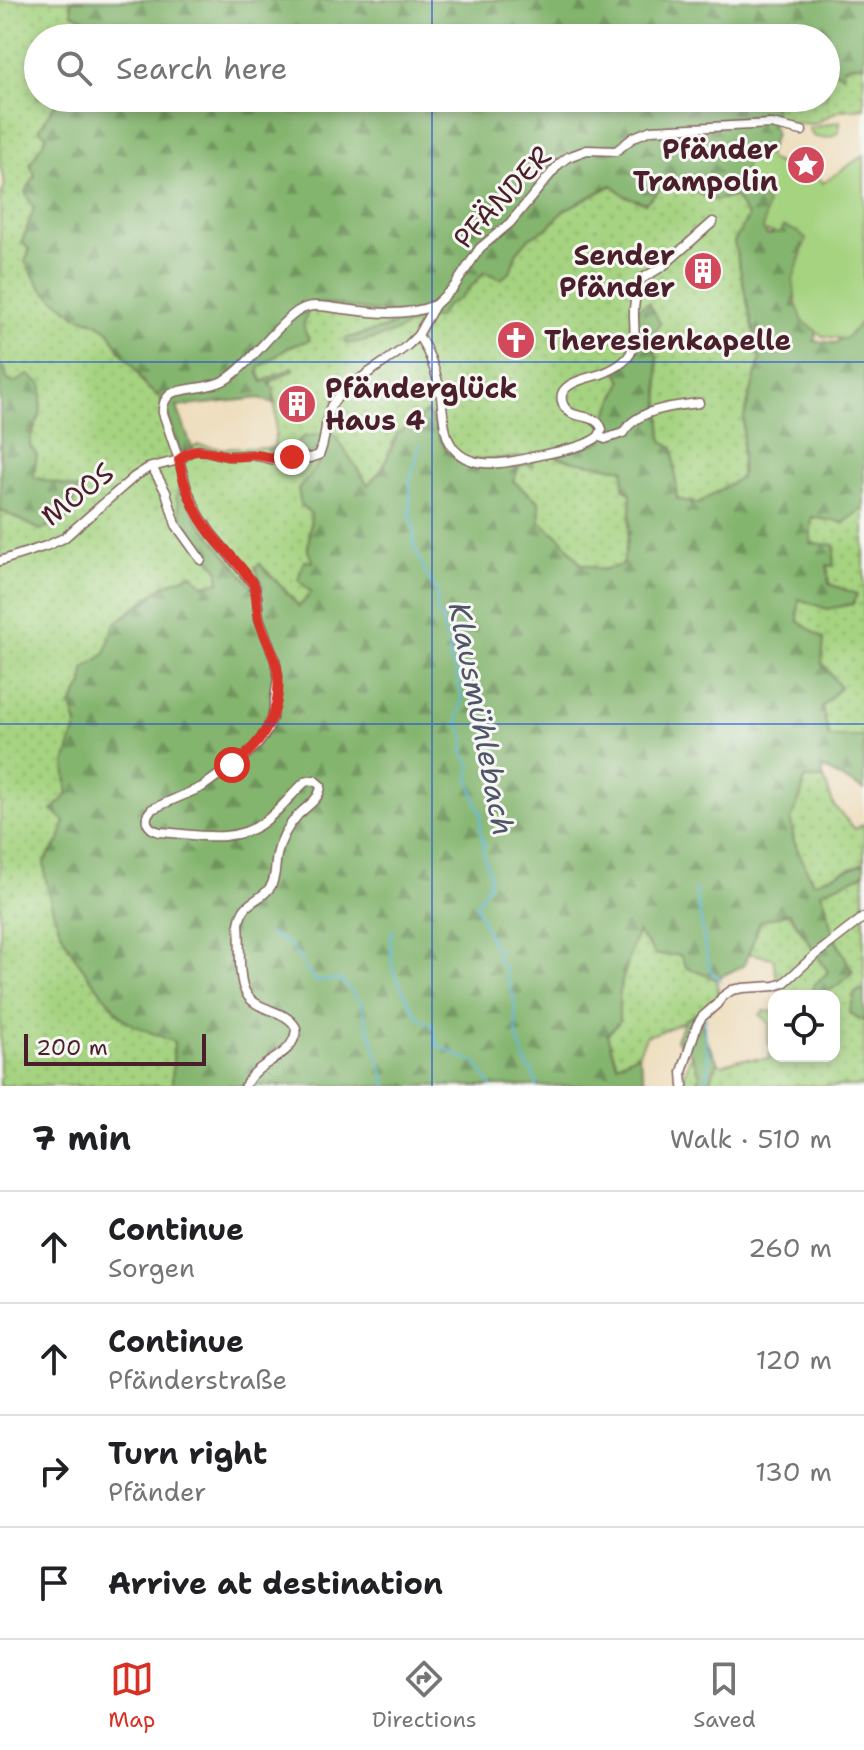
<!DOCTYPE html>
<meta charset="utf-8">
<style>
body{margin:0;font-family:"Shantell Sans",sans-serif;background:#f6f6f6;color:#202124}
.controls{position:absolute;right:24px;bottom:24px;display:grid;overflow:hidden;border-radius:16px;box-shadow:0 4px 12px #0003}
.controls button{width:72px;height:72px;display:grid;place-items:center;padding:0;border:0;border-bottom:2px solid #e0e0e0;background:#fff;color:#202124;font:40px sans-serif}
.scale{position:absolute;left:24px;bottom:20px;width:182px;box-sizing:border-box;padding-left:8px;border:4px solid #4a1f2b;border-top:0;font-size:22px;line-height:28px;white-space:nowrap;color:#4a1f2b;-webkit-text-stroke:6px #f6f6f2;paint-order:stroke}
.stop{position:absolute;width:24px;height:24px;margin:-18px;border:6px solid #d93025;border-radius:50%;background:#fff}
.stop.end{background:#d93025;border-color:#fff;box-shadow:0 2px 8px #0008}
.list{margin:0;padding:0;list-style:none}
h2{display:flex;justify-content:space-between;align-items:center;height:104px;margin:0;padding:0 32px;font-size:34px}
h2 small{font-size:26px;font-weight:400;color:#757577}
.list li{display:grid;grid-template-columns:52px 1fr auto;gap:24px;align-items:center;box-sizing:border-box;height:112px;padding:0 32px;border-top:2px solid #e0e0e0}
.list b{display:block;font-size:30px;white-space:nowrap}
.list p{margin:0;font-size:26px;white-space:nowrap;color:#757577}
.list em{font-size:26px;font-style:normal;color:#757577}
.icon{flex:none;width:44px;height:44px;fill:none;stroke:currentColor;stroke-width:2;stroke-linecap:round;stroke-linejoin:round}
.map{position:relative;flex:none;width:864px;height:1086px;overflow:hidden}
.search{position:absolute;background:#fff;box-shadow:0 4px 12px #0003;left:24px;right:24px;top:24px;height:88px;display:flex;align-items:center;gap:20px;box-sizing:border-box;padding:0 28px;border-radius:44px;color:#757577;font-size:30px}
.sheet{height:552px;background:#fff}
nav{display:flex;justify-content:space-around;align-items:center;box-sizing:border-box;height:112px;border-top:2px solid #e0e0e0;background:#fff;font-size:22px;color:#757577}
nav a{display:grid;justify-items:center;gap:4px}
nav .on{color:#d93025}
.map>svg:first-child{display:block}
.grass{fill:url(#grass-dots);stroke:#787956;stroke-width:2}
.forest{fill:url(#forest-firs);stroke:#676a4c;stroke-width:2}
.park{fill:#a5d380;stroke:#787956;stroke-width:2}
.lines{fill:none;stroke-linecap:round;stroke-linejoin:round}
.stream{stroke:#5cb7da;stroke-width:2}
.minor-casing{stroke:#83625e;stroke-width:11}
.minor{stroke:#fff;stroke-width:8}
.route{stroke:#d93025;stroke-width:10}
.grid{fill:none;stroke:#1d4ed8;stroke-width:2;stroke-opacity:0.55}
.labels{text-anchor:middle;stroke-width:6;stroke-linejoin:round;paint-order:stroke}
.poi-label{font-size:28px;font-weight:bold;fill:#4a1f2b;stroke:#f6f6f2;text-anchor:end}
.street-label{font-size:28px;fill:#4a1f2b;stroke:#f6f6f2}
.water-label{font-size:30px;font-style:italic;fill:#505468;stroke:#f6f6f2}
</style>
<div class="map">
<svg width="864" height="1086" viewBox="0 0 864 1086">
<defs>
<pattern id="grass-dots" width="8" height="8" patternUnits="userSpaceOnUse" patternTransform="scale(2)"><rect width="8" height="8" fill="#a5d380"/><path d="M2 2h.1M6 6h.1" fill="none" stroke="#90b56f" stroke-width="1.8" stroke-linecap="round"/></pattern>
<pattern id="forest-firs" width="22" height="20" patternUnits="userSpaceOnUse" patternTransform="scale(2)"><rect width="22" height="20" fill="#84b56e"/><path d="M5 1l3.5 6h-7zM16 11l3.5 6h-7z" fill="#6e935b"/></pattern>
</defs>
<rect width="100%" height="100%" fill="#f6f6f2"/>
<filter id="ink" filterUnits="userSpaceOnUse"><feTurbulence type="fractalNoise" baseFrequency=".0125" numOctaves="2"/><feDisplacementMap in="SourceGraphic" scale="16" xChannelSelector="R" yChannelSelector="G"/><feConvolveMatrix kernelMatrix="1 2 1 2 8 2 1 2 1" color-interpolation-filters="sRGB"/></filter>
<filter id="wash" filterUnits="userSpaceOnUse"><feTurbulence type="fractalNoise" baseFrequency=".006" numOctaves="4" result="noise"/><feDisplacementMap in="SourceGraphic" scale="32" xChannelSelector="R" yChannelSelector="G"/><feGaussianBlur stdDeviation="1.8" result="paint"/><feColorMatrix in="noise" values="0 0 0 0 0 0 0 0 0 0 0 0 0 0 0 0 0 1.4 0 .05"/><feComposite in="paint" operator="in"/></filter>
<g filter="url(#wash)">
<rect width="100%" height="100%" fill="#eedebe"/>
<g class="grass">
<path d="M 0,0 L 71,0 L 72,13 L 83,17 L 82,32 L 78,38 L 38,38 L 38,98 L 59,98 L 40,129 L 47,136 C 34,158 37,180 34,205 C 33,217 26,230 22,242 L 30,250 L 76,316 L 95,322 L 109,331 L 121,352 L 133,365 L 146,387 L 160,397 L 165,413 L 192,448 L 198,445 L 222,448 L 266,448 L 272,457 L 303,452 L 322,458 L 310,476 L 298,489 L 311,514 L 308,550 L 314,562 L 304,561 L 311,592 L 299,607 C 288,591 273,579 260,564 L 256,568 L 263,588 L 251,586 L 196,518 L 182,484 L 184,527 L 219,570 L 219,582 L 203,585 L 192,574 L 165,585 L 115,623 L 105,654 L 84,669 L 83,684 L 71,706 L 77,724 L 65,764 L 68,794 L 65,821 L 59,841 L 44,861 L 126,1021 L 174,1042 L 172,1086 L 0,1086 L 0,510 L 41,530 L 78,490 L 33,477 L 37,455 L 30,446 L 31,436 L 40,415 L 42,384 L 14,384 L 7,380 L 5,369 L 0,366 L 0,197 L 5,186 L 0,166 Z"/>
<path d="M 864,64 L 864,108 L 840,110 L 814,124 L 772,121 L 775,107 L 773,98 L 826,98 L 826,72 L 832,70 L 843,74 L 843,68 L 851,65 Z"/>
<path d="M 670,180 L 714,200 L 735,197 L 748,217 L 734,242 L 760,360 L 744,417 L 741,477 L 697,504 L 677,499 L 673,447 L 662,441 L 657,357 L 651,340 L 649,302 L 635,310 L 638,327 L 622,381 L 604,422 L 604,439 L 597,443 L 579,446 L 559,458 L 625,469 L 623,488 L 631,494 L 629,532 L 623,565 L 602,570 L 580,563 L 561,538 L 540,522 L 539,501 L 513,481 L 519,467 L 525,464 L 523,457 L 470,460 L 449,455 L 440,441 L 437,426 L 397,434 L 383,468 L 368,486 L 303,437 L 293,446 L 274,447 C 276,432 278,394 269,383 L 294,369 L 293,368 L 262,382 L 258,372 L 260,367 L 291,346 L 304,332 L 302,325 L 308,311 L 272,332 C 279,322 287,311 299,306 C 325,297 388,310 417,314 L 386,328 L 345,339 L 346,343 L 363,342 L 391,333 L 426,317 L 461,297 L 485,271 L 510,272 L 517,252 L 530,237 L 548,228 L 564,210 L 613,185 L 625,196 Z"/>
<path d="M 864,507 L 864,737 L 829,737 L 822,707 L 840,687 L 822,662 L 798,621 L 798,599 L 856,594 L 829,584 L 827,565 L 833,566 L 810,543 L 811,517 L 844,523 Z"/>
<path d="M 805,779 L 824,779 L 834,806 L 855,829 L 864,824 L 864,863 L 813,883 L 794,842 L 791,819 L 800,799 Z"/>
<path d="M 864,874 L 864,989 L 855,993 L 850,1012 L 864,1021 L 864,1086 L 713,1086 L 710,1078 L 718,1062 L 722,1065 L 739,1059 L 769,1059 L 771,1049 L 767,1040 L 770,1024 L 760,1015 L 764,1011 L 774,1012 L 774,1056 L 834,1056 L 834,996 L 791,996 L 784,991 L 782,979 L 777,978 L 773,958 L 748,953 L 749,949 L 761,921 L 789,913 L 829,973 L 815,984 L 853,972 L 833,935 L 826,905 L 820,891 Z"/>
<path d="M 637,931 L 680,955 L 687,968 L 716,979 L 719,995 C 715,1000 710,1005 705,1009 C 696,1016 658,1035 647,1035 L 638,1054 L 617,1064 L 607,1035 L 619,1022 L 619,991 Z"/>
<path d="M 691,1054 L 700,1075 L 695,1086 L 681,1086 Z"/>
</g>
<g class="forest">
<path d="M 71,0 L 864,0 L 864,64 L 851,65 L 843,68 L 843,75 L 833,70 L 826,72 L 826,38 L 78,38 L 82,32 L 83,18 L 72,13 Z"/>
<path d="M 59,98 L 773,98 C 775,109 775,116 770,126 L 773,126 L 775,134 L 768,154 L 754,150 C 745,179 740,182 768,201 L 766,235 L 772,235 L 777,222 L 797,215 L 810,244 L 798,271 L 793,306 L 811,303 L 822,315 L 814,341 L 836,343 L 861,319 L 864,279 L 864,507 L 844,523 L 812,517 L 810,543 L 835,545 L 833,566 L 827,565 L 829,584 L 857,594 L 853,604 L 827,609 L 799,599 L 798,621 L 824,639 L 822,663 L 840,687 L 822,707 L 829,737 L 864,737 L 864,790 L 821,767 L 824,779 L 805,779 L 800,799 L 791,819 L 794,842 L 813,883 L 864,863 L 864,874 L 821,892 L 826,905 L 833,935 L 853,972 C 840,984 828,995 810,996 L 815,984 L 828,972 L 810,943 L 789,913 L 761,921 L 744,965 L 716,979 L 687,968 L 680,955 L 656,955 L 637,932 L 619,991 L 619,1022 L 607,1035 L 617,1064 L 638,1054 L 646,1083 L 649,1086 L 172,1086 L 174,1042 C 159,1035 142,1030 128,1022 C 120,1017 114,1007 107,999 C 70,956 48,919 44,862 L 59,841 L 65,821 L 52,811 L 68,794 L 65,764 L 77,724 L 71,706 L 83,684 L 84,669 L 105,654 L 115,623 L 146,601 L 165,585 L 192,574 L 203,585 L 219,582 L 219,570 L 184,527 L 176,496 L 181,482 L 196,518 L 251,585 L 263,587 L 255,567 L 260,564 C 273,579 287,591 299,607 L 311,592 L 298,580 L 304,561 L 313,562 L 308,551 L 311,514 L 301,505 L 298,489 L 310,476 L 321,459 L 304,455 L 302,452 L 272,457 L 266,448 L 293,446 L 303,437 L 333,432 L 368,485 L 383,468 L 397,434 L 427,412 C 436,426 440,441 449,455 L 470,460 L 534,457 L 532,466 L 525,464 L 519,467 L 513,481 L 539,502 L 540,522 L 561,538 L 580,563 L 602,570 L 623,565 L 629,532 L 631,494 L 623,488 L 624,469 L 573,461 L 547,453 L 597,443 L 604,439 L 604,422 L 622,381 L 616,369 L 629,360 L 635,310 L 649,302 L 660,323 L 651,340 L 657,357 L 662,441 L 673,447 L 677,499 L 698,504 L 741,477 L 744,417 L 760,359 L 734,242 L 748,217 L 735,197 L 714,200 L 670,181 L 645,203 L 625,196 L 612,185 L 564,210 L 548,228 L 530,237 L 517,252 L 510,272 L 501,279 L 485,272 L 461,297 L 446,306 L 438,318 C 419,317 407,327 390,334 C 375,339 361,342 346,344 L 345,339 L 386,328 L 417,314 C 402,313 387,313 372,311 C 331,306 302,290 274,330 L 309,309 C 303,323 301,328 310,340 L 291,346 L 260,367 L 258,372 L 263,382 L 293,367 L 294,369 L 269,383 L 274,389 L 273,404 L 260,398 L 177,407 L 192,448 L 181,453 L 160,397 L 146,387 L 133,365 L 121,352 L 109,331 L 95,322 L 76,316 L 41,288 L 25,262 L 30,250 L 22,242 L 34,208 L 25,193 L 35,175 L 30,164 L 47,136 L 39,130 Z"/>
<path d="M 0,366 L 5,369 L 7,380 L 14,383 L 28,375 L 42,384 L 40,415 L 31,436 L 30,446 L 37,455 L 33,477 L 78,489 L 68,518 L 41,530 L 0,510 Z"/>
<path d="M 864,989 L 864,1021 L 849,1013 L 855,993 Z"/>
<path d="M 702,1011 C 700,1034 708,1043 718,1062 L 710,1078 L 713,1086 L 695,1086 L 700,1074 L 691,1054 L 676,1040 L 684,1020 Z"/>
</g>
<g class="park">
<path d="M 840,121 L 839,132 C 831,139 822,139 813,136 L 809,129 Z"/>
<path d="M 754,150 L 768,154 L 770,160 L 780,164 L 783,161 L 809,174 L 813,170 L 823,183 L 864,155 L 864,319 L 845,339 L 823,336 L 803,321 L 796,303 L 793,280 L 806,239 L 798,232 L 783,226 L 779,234 L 763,231 L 767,203 C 749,185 734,176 754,150 Z"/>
</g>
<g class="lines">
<g class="stream">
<path d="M 420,444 L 410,480 L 410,517 L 414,525 L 414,545 L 424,570 L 437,592 L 437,612 L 442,619 L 445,636 L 450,644 L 450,660 L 456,671 L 462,699 L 458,721 L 465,737 L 463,753 L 471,766 L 469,777 L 477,805 L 481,813 L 480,831 L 484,843 L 483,854 L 490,874 L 489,884 L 476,905 L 492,944 L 499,950 L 496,958 L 499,963 L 505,967 L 505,973 L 514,997 L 517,1037 L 528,1068 L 533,1071 L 533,1076 L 537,1082 L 536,1086"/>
<path d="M 695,888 L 709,968 L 720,981"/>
<path d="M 393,929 L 390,941 L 393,971 L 417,1016 L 433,1026 L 437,1045 L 477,1064 L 491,1086"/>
<path d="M 268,933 L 289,944 L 315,981 L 341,980 L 360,1001 L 387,1086"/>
<path d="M 706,1086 C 705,1077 710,1068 709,1059 C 708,1044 701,1033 706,1017"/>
</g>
</g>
</g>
<g filter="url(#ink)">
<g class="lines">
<defs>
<g id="minor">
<path d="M 418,335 C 428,350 435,368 439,386 C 443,402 442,420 447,436 C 459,471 500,465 528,458 C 549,452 582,450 599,436 L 605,439 L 623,433 C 637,409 674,406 699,403"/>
<path d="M 599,436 L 602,429 C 596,411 570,422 563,404 C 554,383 589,378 601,374 C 609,371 617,367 623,362 C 640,349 633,328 634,310 C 634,300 638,290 640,280 L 663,266 L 713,222"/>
<path d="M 152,467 L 166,492 L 176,525 L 201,560"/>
<path d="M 0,561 L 46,546 L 64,538 L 134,477 L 148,468 L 179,460 L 191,451 L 203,450 L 227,456 L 253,455 L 275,460 L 295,456 L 310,458 L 319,455 C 327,440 324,421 331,406 C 342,386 390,361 409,344 L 418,335 L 435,305 L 454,287 L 480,248 L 510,223 L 559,164 L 568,157 L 587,150 L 616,151 L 634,137 L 651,130 L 771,124 L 802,131"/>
<path d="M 245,1086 C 257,1059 295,1059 296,1028 C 286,1008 257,1013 246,993 C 237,978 241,942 239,924 C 243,899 260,903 271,886 C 276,877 275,865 277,855 C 280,840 288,826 298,815 C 307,806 320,799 321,786 L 314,780 L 305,782 C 291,795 279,811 264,822 C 233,845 195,834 160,832 C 147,829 142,819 152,809 L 202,787 L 245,756 L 258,744 L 268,730 L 273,714 L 278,677 L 275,660 L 259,618 L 257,596 L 254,585 L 211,533 L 199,515 L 187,489 L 179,460 L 163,413 C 162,404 165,398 172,393 C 189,387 209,389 225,380 C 251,365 285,312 307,307 C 319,304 333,308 344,309 C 373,313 407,317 435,305"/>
<path d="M 683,1086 L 682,1072 L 697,1025 L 702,1017 L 717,1004 L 722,997 L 732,990 L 743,988 L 775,986 L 784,983 L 815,955 L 864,917"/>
</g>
</defs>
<use href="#minor" class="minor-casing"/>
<use href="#minor" class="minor"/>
</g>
</g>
<g class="lines" filter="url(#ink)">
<path class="route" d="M 232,765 C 264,744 284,708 277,669 C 274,652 265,638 260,622 C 256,610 258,597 254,585 C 244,569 230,555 217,541 C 197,518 184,489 179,460 C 197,443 207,453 228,456 C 236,457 245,455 254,455 C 270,456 274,462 292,457"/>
</g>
<path class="grid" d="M 432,0 L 432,38M 432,98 L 432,1086M 0,362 L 864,362M 0,724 L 864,724"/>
<defs>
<symbol id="sight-disc" viewBox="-11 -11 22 22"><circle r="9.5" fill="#d1495b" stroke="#f6f6f2"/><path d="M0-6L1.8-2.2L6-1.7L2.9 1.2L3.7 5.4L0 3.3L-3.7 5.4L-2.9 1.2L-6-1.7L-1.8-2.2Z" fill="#fff"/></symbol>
<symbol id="building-disc" viewBox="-11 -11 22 22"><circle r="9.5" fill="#d1495b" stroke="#f6f6f2"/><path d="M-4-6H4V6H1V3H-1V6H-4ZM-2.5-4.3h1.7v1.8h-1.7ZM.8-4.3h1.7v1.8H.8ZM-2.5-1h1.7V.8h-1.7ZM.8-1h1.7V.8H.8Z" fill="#fff"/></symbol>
<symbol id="church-disc" viewBox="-11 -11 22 22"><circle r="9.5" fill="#d1495b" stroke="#f6f6f2"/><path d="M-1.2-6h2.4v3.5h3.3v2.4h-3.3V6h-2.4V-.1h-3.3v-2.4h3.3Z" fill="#fff"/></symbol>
</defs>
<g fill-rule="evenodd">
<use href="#sight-disc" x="784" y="143" width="44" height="44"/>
<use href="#building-disc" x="681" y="249" width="44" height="44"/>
<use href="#church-disc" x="494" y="318" width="44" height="44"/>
<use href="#building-disc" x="275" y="382" width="44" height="44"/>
</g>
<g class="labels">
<g class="poi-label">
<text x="778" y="159">Pfänder<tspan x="778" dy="32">Trampolin</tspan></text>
<text x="675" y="265">Sender<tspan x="675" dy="32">Pfänder</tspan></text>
<text x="544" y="350" text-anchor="start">Theresienkapelle</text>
<text x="325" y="398" text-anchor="start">Pfänderglück<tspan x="325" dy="32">Haus 4</tspan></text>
</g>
<g class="street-label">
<text transform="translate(502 197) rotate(-47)" y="10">PFÄNDER</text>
<text transform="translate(77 494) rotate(-38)" y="10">MOOS</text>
</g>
<g class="water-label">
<text transform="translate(481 719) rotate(79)" y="10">Klausmühlebach</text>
</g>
</g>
</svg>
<div class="controls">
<button><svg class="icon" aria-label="locate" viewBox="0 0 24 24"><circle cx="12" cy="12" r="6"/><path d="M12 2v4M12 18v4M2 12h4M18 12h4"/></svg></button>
</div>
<div class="scale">200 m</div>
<div class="stop" style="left:232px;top:765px"></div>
<div class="stop end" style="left:292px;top:457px"></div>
<div class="search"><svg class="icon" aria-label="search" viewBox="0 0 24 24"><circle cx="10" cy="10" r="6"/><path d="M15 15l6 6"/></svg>Search here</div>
</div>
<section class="sheet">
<h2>7 min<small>Walk · 510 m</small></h2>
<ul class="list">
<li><svg class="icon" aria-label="ahead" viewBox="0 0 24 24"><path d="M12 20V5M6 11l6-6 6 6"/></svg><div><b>Continue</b><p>Sorgen</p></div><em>260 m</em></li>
<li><svg class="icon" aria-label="ahead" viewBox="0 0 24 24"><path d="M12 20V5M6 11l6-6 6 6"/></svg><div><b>Continue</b><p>Pfänderstraße</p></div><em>120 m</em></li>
<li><svg class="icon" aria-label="right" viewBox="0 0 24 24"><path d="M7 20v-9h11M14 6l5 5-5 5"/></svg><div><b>Turn right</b><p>Pfänder</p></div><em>130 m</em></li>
<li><svg class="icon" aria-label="arrive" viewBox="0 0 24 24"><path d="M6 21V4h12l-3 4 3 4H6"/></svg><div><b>Arrive at destination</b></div></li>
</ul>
</section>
<nav>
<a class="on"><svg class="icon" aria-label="map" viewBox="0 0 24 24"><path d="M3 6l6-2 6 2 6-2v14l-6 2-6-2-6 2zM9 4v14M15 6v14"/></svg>Map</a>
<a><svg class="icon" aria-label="directions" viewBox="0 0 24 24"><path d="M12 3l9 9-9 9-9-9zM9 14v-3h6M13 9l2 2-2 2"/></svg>Directions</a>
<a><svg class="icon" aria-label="saved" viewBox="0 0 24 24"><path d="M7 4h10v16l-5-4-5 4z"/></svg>Saved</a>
</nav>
